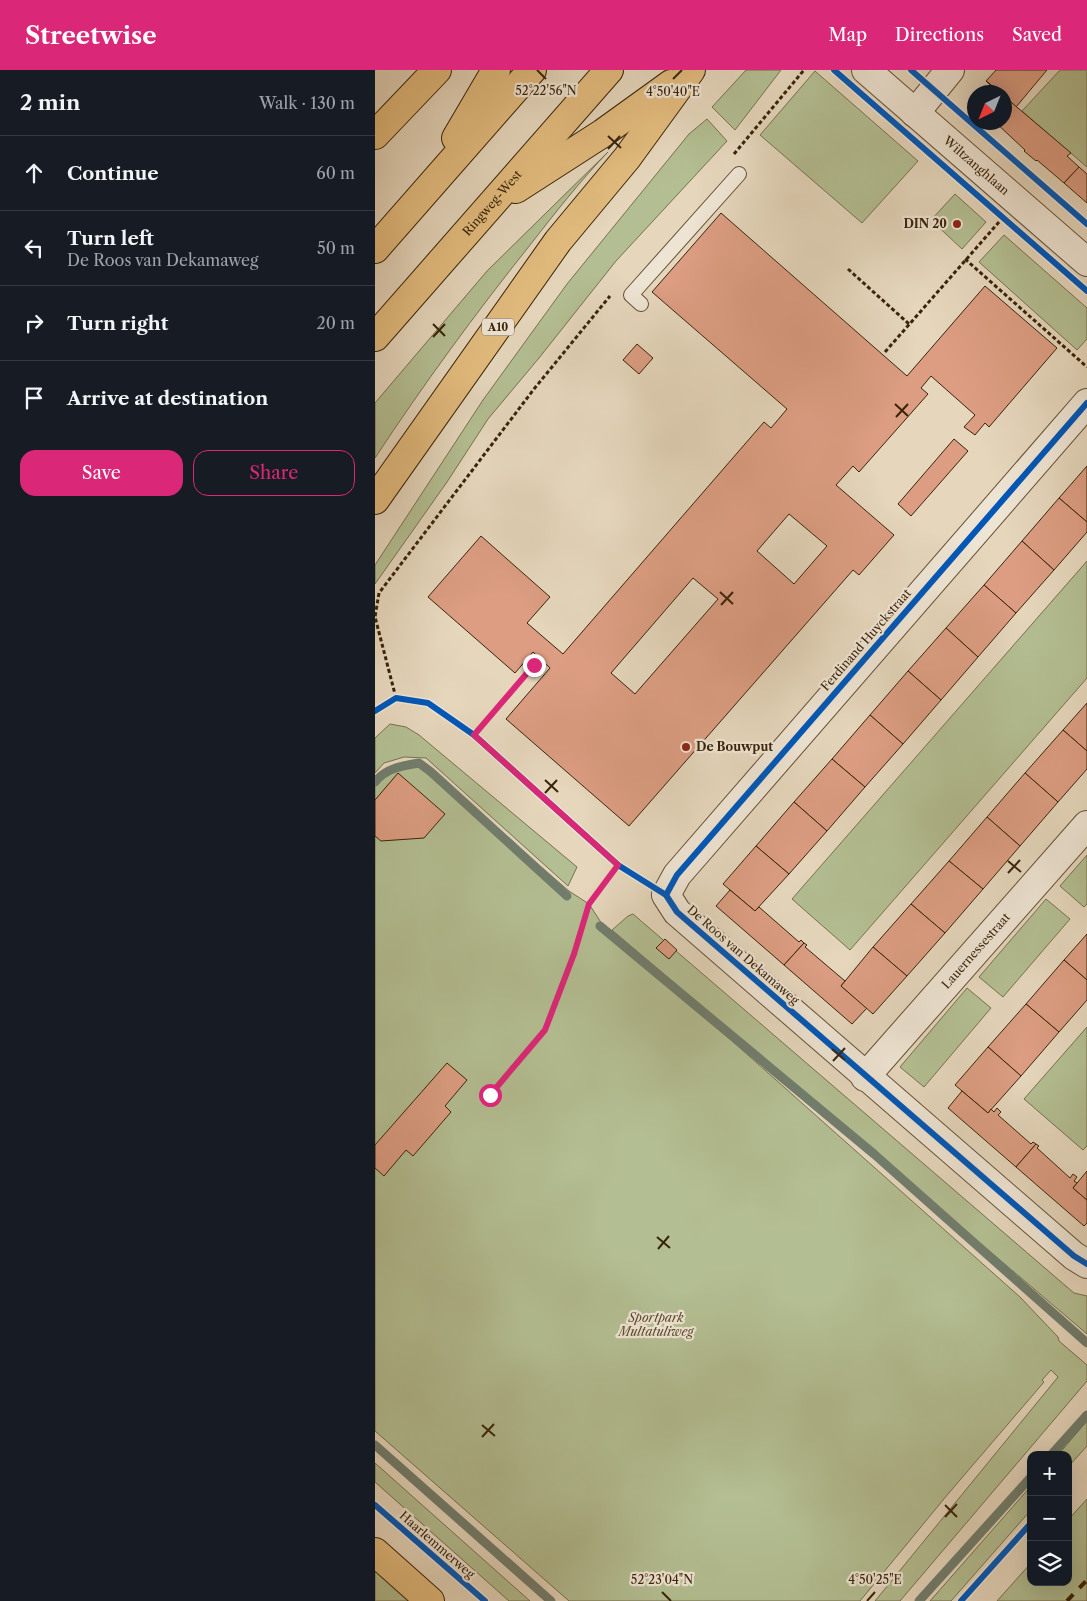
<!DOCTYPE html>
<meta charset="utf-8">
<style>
body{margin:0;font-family:"Libre Caslon Text",serif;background:#20242c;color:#f1f3f6}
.controls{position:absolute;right:15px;bottom:15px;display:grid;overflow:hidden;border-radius:10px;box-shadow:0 5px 20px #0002}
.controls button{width:45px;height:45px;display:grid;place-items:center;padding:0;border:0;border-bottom:1px solid #363941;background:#171b24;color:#f1f3f6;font:25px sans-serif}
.compass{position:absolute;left:592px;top:15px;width:45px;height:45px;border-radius:50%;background:#171b24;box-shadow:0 5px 20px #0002;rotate:223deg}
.stop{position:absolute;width:15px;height:15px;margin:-11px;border:4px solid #db2777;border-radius:50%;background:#fff}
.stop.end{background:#db2777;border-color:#fff;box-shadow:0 1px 5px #0008}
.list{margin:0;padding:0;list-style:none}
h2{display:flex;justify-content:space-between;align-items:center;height:65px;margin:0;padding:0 20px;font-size:21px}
h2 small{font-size:16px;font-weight:400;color:#9ea1a6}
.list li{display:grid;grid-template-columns:32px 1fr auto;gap:15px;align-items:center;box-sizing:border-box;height:75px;padding:0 20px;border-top:1px solid #363941}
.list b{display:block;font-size:19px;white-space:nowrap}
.list p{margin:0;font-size:16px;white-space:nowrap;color:#9ea1a6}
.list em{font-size:16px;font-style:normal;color:#9ea1a6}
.actions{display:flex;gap:10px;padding:15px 20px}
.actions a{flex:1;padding:11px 0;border:1px solid #db2777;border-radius:15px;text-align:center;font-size:18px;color:#db2777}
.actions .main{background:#db2777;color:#fff}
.icon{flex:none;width:28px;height:28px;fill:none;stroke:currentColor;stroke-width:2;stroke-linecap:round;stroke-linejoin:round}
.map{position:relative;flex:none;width:712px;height:1531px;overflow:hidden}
header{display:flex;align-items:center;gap:30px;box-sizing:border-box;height:70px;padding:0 25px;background:#db2777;color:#fff}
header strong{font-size:24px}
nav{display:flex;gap:28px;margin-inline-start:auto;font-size:18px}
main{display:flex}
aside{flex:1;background:#171b24}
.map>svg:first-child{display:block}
.green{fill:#b3be92;stroke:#76714e}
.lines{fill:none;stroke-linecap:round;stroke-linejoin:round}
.stream{stroke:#717d6d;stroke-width:9}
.building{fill:#dc9d82;stroke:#392409;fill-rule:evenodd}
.service-casing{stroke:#645036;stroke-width:16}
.minor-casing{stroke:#645036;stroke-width:30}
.primary-casing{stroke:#392409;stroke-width:30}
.motorway-casing{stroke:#392409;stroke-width:30}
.path{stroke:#392409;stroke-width:3;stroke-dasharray:4 2.5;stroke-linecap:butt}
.service{stroke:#eee4d3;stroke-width:14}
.minor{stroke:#eee4d3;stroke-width:28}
.primary{stroke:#e2bb7e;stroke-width:28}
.motorway{stroke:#e2bb7e;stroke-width:28}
.rail{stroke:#392409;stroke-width:4;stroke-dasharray:9 9;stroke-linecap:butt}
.cycleway-casing{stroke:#eee4d3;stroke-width:9}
.cycleway{stroke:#0057b8;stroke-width:6}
.route{stroke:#db2777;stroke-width:6}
.ticks{fill:none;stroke:#392409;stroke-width:2}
.poi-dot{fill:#8f2418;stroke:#eee4d3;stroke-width:2}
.labels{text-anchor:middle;stroke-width:4.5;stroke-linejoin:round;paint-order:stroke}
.shield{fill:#eee4d3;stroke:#6f5e46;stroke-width:1}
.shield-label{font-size:11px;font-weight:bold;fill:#392409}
.street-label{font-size:12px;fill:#392409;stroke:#eee4d3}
.poi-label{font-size:12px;font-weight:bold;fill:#392409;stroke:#eee4d3;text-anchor:end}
.park-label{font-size:12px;font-style:italic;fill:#584a2b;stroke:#eee4d3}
.ticks-label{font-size:12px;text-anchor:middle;fill:#392409;stroke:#eee4d3;stroke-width:4.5;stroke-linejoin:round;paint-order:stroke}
</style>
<header>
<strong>Streetwise</strong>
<nav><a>Map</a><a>Directions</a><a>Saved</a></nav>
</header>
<main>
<aside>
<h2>2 min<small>Walk · 130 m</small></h2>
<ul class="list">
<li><svg class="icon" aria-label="ahead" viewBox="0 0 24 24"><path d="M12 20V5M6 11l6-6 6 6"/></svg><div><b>Continue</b></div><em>60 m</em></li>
<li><svg class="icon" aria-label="left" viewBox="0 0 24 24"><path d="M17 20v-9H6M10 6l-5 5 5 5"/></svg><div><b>Turn left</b><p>De Roos van Dekamaweg</p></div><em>50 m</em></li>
<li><svg class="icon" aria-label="right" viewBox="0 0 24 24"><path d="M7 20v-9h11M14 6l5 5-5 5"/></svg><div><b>Turn right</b></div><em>20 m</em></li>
<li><svg class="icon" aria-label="arrive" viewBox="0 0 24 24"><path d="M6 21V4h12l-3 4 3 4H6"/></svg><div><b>Arrive at destination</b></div></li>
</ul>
<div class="actions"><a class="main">Save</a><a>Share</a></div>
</aside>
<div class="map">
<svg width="712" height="1531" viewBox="0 0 712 1531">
<rect width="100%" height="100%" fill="#e5d6bc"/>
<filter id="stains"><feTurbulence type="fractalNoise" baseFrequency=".004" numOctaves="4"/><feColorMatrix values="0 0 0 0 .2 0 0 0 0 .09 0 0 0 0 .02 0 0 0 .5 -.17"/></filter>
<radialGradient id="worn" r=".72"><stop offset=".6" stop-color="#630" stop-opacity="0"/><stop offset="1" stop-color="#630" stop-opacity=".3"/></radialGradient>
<g class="green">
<path d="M 371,0 L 406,0 L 360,60 L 337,37 Z"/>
<path d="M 685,0 L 712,0 L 712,97 L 647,41 Z"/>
<path d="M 440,1 L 543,91 L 487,153 L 385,65 Z"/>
<path d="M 332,49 L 352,71 L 241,191 L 164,288 L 113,349 L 72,412 L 0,514 L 0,495 L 108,330 L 192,214 L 314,64 Z"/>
<path d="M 233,82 C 205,111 180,143 155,175 C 100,244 48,315 0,388 L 0,333 L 112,201 Z"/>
<path d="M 580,124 L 611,152 L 587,179 L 556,150 Z"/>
<path d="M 629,165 L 712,238 L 712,269 L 702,280 L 604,192 Z"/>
<path d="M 712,491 L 712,608 L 475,880 L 417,829 Z"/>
<path d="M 15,654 L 31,657 L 44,665 L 202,797 L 193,816 L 51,688 L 29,687 L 9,693 L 0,703 L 0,668 Z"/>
<path d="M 37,692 L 56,702 L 194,821 L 214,834 L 229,857 L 645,1227 L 683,1267 L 684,1271 L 712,1295 L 712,1311 L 525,1531 L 500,1531 L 683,1307 L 676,1300 L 667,1310 L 669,1312 L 573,1424 L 485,1531 L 194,1531 L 0,1361 L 0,715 C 13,698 15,696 37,692 Z"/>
<path d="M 712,785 L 712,834 L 709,837 L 685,816 Z"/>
<path d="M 671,829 L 695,849 L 628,927 L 604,907 Z"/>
<path d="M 258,844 L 699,1223 L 712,1226 L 712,1264 L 237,860 L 253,846 Z"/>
<path d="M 592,918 L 616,938 L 549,1017 L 525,997 Z"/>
<path d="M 712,957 L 712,1076 L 708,1080 L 649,1029 Z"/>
<path d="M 712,1351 L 712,1376 L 693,1397 L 693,1385 L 683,1385 Z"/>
<path d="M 0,1393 L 155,1531 L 134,1531 L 0,1412 Z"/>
<path d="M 656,1416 L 656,1440 L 576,1531 L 555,1531 Z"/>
<path d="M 712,1429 L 712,1531 L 622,1531 L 656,1493 L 656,1512 L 693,1512 L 693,1450 Z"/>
<path d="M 0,1499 L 36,1531 L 0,1531 Z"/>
</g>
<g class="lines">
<g class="stream">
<path d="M 0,712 C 11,698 27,696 44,693 L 56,702 L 192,826"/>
<path d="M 225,856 L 499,1084 L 712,1273"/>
<path d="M 0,1375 L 176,1531"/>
<path d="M 676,1385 L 712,1345"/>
<path d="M 544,1531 L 656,1407"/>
</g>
</g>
<g class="building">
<path d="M 621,0 L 672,0 L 641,37 L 630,27 L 630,22 L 625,22 L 611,11 Z"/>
<path d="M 611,11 L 625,22 L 610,22 L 616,16 Z"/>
<path d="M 630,27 L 696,83 L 692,86 L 704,97 L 689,113 L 662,90 L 661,91 L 649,81 L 650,80 L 620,52 L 630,52 Z"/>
<path d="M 704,97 L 712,104 L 712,133 L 689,113 Z"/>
<path d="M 346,143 L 532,306 L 610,216 L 682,278 L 614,357 L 610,353 L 600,365 L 589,357 L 600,345 L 556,306 L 546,318 L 553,324 L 484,402 L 478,396 L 461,415 L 519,465 L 484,505 L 478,500 L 254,756 L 131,649 L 175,598 L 158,582 L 140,603 L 53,527 L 106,466 L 175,527 L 152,553 L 188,584 L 389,352 L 396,358 L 412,339 L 277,222 ZM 414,444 L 452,476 L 419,514 L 382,481 ZM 318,508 L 343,529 L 260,624 L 236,603 Z"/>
<path d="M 262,274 L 278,288 L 264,304 L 248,290 Z"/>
<path d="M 579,369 L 593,381 L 536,446 L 523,434 Z"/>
<path d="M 712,396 L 712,452 L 684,428 Z"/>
<path d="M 684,428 L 712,452 L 712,462 L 679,500 L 647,471 Z"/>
<path d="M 647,471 L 679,500 L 641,543 L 609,515 Z"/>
<path d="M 609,515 L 641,543 L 603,587 L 571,558 Z"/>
<path d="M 571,558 L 603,587 L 566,630 L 533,601 Z"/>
<path d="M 533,601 L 566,630 L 528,674 L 495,645 Z"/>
<path d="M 712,633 L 712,681 L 688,660 Z"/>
<path d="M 495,645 L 528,674 L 490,717 L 457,689 Z"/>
<path d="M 688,660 L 712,681 L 712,699 L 683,732 L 650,703 Z"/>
<path d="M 457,689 L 490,717 L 452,761 L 419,732 Z"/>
<path d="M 23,703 L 70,744 L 49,768 L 6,771 L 0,766 L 0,730 Z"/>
<path d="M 650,703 L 683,732 L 645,776 L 612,747 Z"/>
<path d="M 419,732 L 452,761 L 414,804 L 381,776 Z"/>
<path d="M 612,747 L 645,776 L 608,819 L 574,791 Z"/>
<path d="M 381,776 L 414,804 L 380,841 L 348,814 Z"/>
<path d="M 574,791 L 608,819 L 570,863 L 536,834 Z"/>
<path d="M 355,820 L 380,841 L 384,837 L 424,872 L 426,870 L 429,873 L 409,895 L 341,836 Z"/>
<path d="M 536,834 L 570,863 L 532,906 L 498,877 Z"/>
<path d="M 712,864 L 712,910 L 689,890 Z"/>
<path d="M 290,869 L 302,880 L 294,889 L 281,878 Z"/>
<path d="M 429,873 L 432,875 L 430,877 L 470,911 L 466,916 L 492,938 L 477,954 L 409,895 Z"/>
<path d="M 498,877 L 532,906 L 498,944 L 466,916 Z"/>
<path d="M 689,890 L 712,910 L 712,930 L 684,962 L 651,934 Z"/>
<path d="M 651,934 L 684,962 L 646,1006 L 613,977 Z"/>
<path d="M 613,977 L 646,1006 L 613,1043 L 580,1015 Z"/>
<path d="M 72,993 L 92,1010 L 70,1036 L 76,1042 L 38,1086 L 31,1080 L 9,1106 L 0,1098 L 0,1075 Z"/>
<path d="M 587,1021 L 613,1043 L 616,1039 L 619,1042 L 622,1038 L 626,1042 L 623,1045 L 656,1074 L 658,1072 L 661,1074 L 641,1097 L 573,1038 Z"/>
<path d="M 661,1074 L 664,1076 L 662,1078 L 695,1108 L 698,1104 L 702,1107 L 699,1111 L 702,1113 L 698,1118 L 712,1130 L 712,1153 L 709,1156 L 641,1097 Z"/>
<path d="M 712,1101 L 712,1130 L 698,1118 Z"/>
</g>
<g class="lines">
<defs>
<path id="service" d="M 266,234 L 256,225 L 364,104"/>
<g id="minor">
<path id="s1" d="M 491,0 L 712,192"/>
<path d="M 540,43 L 575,0"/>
<path d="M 712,333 L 302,805 L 291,825 L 302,842 L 699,1186 L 712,1194"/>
<path id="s2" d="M 490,1007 L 712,755"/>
</g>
<path id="primary" d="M 0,1482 L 55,1531"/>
<g id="motorway">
<path d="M 0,65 L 62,0"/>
<path d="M 81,68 L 121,0"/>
<path d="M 141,119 L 228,63 L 296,14"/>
<path d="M 0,179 L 157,0"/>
<path id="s3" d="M 0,267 L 234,0"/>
<path d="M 0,430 L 183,171 L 252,88 L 316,0"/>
</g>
</defs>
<use href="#service" class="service-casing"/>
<use href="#minor" class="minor-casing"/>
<use href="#primary" class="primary-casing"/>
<use href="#motorway" class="motorway-casing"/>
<g class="path">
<path d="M 359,84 L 429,0"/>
<path d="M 590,189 L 712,297"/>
<path d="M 473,199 L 534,254"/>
<path d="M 510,282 L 624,152"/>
<path d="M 21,628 L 0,547 L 4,523 L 159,319 L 235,226"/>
<path d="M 99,665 L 159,595"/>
<path d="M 115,1025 L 170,960 L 199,884 L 214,834 L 243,795"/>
</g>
<use href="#service" class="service"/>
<use href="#minor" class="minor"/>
<use href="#primary" class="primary"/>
<use href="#motorway" class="motorway"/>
<path class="rail" d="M 692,1531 L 712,1510"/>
<defs>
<g id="cycleway">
<path d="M 459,0 L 712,221"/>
<path d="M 536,0 L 712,154"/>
<path d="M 0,641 L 21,628 L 53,633 L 99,665 L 243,795 L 291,825 L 302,842 L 699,1186 L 712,1194"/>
<path d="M 291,825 L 302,805 L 712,333"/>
<path d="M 0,1435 L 110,1531"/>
<path d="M 586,1531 L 656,1453"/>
</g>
</defs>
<use href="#cycleway" class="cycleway-casing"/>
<use href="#cycleway" class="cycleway"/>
</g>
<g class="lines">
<path class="route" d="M 115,1025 L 170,960 L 199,884 L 214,834 L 243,795 L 99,665 L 159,595"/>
</g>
<path class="ticks" d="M 162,0 L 171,9M 298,9 L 307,0M 233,66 L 246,78M 233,79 L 245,66M 58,254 L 70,266M 58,267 L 70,254M 520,334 L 533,346M 521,347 L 533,334M 345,522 L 358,534M 346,535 L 358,522M 170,710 L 183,722M 170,723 L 182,710M 633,791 L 646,802M 633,803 L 645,790M 457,979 L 470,990M 458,991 L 470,978M 282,1167 L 295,1178M 283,1179 L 294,1166M 107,1355 L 120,1366M 107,1367 L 119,1354M 570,1435 L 582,1447M 570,1447 L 582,1434M 287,1522 L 296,1531M 492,1531 L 500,1522"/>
<g class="poi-dot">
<circle cx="582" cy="154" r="5"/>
<circle cx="311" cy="677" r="5"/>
</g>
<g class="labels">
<rect class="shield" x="107" y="248.5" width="32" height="17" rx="4"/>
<g class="shield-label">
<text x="123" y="261">A10</text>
</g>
<g class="street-label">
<text dy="4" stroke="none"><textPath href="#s1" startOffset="146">Wiltzanghlaan</textPath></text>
<text dy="4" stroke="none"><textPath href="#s3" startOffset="178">Ringweg-West</textPath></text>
<text transform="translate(491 570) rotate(-49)" y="4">Ferdinand Huyckstraat</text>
<text dy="4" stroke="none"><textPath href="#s2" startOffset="168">Lauernessestraat</textPath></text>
<text transform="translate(368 885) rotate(41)" y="4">De Roos van Dekamaweg</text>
<text transform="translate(62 1475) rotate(41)" y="4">Haarlemmerweg</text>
</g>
<g class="poi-label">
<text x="572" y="158">DIN 20</text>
<text x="321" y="681" text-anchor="start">De Bouwput</text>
</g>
<g class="park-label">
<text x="281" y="1252">Sportpark<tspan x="281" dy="14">Multatuliweg</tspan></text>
</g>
</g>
<g class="ticks-label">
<text x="171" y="25">52°22'56"N</text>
<text x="298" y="26">4°50'40"E</text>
<text x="500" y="1514">4°50'25"E</text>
<text x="287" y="1514">52°23'04"N</text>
</g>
<rect width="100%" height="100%" filter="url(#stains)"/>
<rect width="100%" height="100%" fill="url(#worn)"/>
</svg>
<div class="controls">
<button>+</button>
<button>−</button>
<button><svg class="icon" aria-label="layers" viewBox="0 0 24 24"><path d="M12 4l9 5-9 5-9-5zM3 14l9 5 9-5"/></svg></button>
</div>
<svg class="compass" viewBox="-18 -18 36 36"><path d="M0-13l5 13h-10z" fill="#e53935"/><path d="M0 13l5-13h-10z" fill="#9ea1a6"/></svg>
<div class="stop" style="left:115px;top:1025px"></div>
<div class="stop end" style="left:159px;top:595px"></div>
</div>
</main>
